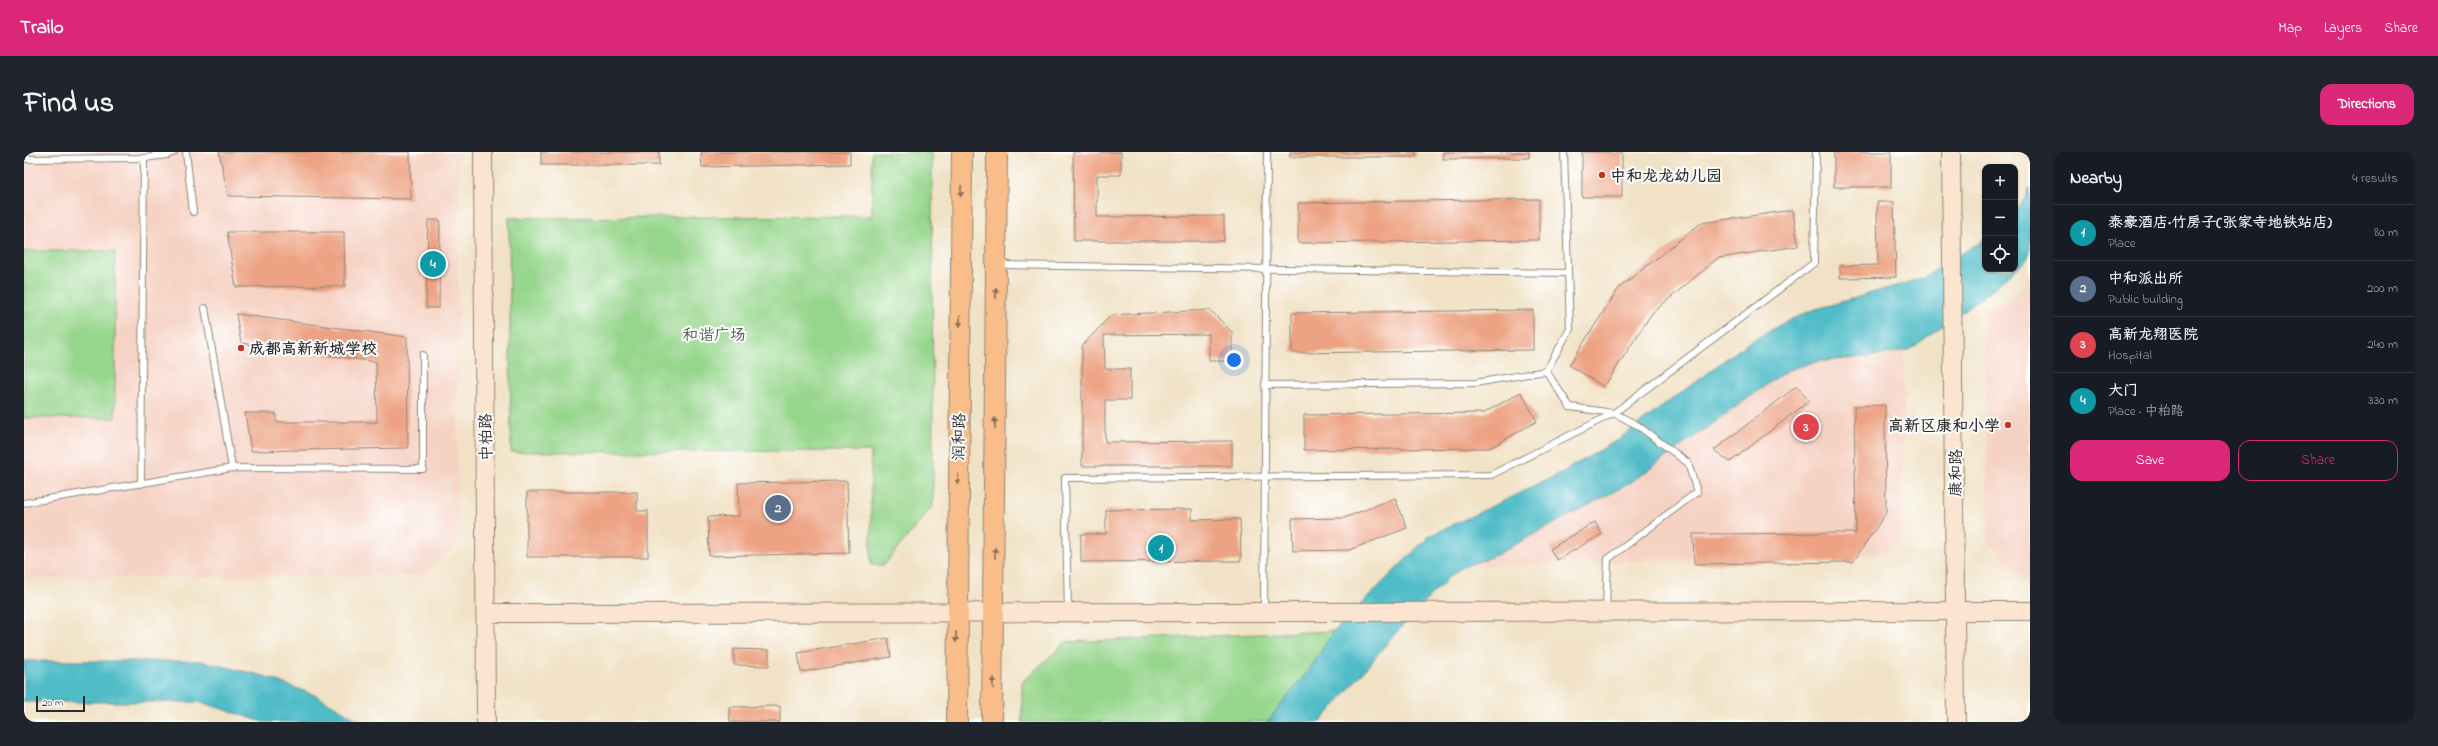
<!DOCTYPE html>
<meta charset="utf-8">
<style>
body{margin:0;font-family:"Indie Flower","LXGW WenKai TC",sans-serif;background:#20242c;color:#f1f3f6}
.controls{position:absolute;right:12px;top:12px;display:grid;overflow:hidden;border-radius:8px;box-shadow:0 1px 3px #0004}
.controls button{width:36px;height:36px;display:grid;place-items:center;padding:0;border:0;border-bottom:1px solid #363941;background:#171b24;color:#f1f3f6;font:20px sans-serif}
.scale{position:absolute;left:12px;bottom:10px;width:49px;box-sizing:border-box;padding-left:4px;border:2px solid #2b2b2b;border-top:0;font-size:11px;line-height:14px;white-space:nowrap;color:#2b2b2b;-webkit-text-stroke:3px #fff;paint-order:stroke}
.you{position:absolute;left:1210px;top:208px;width:14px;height:14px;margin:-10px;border:3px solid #fff;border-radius:50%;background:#1a73e8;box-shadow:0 0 0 6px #1a73e833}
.badge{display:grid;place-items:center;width:26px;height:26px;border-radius:50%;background:#db2777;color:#fff;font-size:13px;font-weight:700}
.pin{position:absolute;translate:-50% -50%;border:2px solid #fff;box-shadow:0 1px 4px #0006}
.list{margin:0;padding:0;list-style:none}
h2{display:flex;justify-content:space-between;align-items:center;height:52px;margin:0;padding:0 16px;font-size:17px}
h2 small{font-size:13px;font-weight:400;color:#9ea1a6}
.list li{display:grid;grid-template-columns:26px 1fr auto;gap:12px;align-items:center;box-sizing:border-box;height:56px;padding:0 16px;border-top:1px solid #363941}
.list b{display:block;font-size:15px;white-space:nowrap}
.list p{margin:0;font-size:13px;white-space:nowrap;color:#9ea1a6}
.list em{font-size:13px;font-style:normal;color:#9ea1a6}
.actions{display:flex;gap:8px;padding:12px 16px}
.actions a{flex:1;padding:9px 0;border:1px solid #db2777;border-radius:12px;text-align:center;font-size:14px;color:#db2777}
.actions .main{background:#db2777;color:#fff}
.icon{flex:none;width:22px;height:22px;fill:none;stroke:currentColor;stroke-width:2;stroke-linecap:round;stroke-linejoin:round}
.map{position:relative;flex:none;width:2006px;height:570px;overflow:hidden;border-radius:12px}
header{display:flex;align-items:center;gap:24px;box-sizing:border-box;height:56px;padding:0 20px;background:#db2777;color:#fff}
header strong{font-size:19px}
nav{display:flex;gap:22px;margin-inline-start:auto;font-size:14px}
.intro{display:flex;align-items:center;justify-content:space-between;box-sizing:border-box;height:96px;padding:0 24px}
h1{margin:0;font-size:28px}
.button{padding:10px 18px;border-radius:12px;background:#db2777;color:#fff;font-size:14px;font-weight:700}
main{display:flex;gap:24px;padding:0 24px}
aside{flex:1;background:#171b24;border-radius:12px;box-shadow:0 1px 3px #0004}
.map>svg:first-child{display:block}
.built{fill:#f6d2c3}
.green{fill:#97d68d;stroke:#61805c}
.water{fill:#4fbcc7;stroke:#3d7479}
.building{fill:#eda383}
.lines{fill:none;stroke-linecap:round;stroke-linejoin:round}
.lane-casing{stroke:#8e8678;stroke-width:8}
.secondary-casing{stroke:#8e8678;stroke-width:20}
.primary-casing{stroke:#8e8678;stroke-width:22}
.lane{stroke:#fff;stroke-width:6}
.secondary{stroke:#fce5d0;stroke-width:18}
.primary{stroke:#f8bd89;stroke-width:20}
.oneway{fill:#876d55}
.poi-dot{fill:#c8321e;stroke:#fff;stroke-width:1.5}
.labels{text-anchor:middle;stroke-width:4;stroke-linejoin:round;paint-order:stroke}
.poi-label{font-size:16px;font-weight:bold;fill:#2b2b2b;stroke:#fff;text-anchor:start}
.park-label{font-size:16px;fill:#4b5e48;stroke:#fff}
.street-label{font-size:16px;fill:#2b2b2b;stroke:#fff}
</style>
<header>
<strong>Trailo</strong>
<nav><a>Map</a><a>Layers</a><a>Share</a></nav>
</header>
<div class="intro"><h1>Find us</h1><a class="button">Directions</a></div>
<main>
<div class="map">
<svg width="2006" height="570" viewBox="0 0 2006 570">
<rect width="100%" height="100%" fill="#fff"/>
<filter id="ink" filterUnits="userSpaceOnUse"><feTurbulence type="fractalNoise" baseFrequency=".025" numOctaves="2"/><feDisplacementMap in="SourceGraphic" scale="8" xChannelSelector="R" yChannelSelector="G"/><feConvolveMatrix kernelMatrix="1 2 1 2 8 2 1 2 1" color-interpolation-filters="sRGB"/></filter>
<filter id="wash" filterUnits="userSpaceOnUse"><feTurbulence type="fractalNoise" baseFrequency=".012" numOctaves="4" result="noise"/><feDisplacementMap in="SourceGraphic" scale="16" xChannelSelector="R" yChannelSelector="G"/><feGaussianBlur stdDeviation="0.9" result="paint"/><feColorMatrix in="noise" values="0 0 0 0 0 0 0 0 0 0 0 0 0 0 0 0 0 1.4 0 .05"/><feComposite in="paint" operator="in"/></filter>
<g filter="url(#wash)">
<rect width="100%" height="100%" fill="#f1e2c6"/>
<g class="built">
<path d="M 0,0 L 435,0 L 433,391 L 399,423 L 0,427 Z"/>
<path d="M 2006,127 L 2006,428 L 1999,428 L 1964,386 L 1960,161 L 1987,147 Z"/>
<path d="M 1881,199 L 1878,386 L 1861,401 L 1438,415 L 1470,404 L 1606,331 L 1762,219 L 1790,210 L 1844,205 Z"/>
</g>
<g class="green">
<path d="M 848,0 L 908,0 L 909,354 L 860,413 L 847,413 L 847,299 L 487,300 L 485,66 L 848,64 Z"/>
<rect x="0" y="99" width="91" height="167"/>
<path d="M 1310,479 L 1285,518 L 1243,570 L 998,570 L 998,530 L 1042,490 Z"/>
</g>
<g class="water">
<path d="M 2006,35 L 2006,100 L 2003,107 L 1970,136 L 1885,198 L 1844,205 L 1790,210 L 1762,219 L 1606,331 L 1470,404 L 1438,415 L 1423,427 L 1369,484 L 1297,570 L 1243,570 L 1285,518 L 1310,479 L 1405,384 L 1532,324 L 1595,287 L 1722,192 L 1763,169 L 1789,158 L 1899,126 L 1961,87 L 1961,117 L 1991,117 L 1991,59 L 2002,45 Z"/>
<path d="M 0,509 L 176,509 L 240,524 L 293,544 L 338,570 L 239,570 L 176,550 L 0,550 Z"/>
</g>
<g id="blocks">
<g class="building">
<path d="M 195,0 L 386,0 L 387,47 L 204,44 Z"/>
<rect x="517" y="0" width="118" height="13"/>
<path d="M 677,0 L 826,0 L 826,12 L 678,15 Z"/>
<path d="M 1049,0 L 1097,0 L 1097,23 L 1073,23 L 1073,65 L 1200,64 L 1200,89 L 1050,89 Z"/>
<rect x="1266" y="0" width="126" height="5"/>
<path d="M 1419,0 L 1505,0 L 1505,6 L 1419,7 Z"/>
<rect x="1558" y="0" width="40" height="45"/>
<rect x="1810" y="0" width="57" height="35"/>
<path d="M 1515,47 L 1515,88 L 1274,91 L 1274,51 Z"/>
<path d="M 1853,50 L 1870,50 L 1872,125 L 1816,126 L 1816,114 L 1854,113 Z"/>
<path d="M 1769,58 L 1774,94 L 1694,106 L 1628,161 L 1580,235 L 1545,213 L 1595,136 L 1677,71 Z"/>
<path d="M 404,68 L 416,68 L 415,156 L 402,156 Z"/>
<path d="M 203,80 L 320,80 L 321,134 L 212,135 Z"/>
<path d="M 1186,158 L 1208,180 L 1208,209 L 1185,209 L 1185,182 L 1080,183 L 1081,217 L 1106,217 L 1106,248 L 1081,248 L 1081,290 L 1208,289 L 1208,314 L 1058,314 L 1058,194 L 1087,163 Z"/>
<path d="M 1509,158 L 1509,198 L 1268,201 L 1268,161 Z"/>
<path d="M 212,162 L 383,185 L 384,296 L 227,299 L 221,261 L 252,261 L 252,270 L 353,270 L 352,210 L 217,191 Z"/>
<path d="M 1773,234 L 1785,249 L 1706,310 L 1690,298 Z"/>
<path d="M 1497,240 L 1513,269 L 1466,296 L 1280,298 L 1280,263 L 1460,261 Z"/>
<path d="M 1861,253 L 1862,361 L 1829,410 L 1670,412 L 1669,382 L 1832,381 L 1830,254 Z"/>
<path d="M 823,329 L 825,401 L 685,404 L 684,365 L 715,364 L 714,331 Z"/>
<path d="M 503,340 L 613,340 L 613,359 L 624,359 L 624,405 L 503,405 Z"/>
<path d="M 1371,346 L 1383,376 L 1325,398 L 1269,399 L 1268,367 L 1320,366 Z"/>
<path d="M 1168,357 L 1168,368 L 1216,367 L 1217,409 L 1057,410 L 1057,382 L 1082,382 L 1082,358 Z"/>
<path d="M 1571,370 L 1578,382 L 1533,408 L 1526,397 Z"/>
<path d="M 864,486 L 867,505 L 777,520 L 774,501 Z"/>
<path d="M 710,497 L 745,498 L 745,514 L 710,513 Z"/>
<path d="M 756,554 L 756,570 L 706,570 L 705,555 Z"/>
</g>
</g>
</g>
<g filter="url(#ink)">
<use href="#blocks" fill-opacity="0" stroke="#8e8678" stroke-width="1"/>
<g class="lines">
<defs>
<g id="lane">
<path d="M 131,0 L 143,3 L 150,0"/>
<path d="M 162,0 L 169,60"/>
<path d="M 0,7 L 120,6 L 143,3"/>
<path d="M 976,113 L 1544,121"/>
<path d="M 181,156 L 208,316"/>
<path d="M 1522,219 L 1546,255 L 1590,261 L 1613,273 L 1664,311 L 1673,340 L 1584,407 L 1582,458"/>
<path d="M 1241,233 L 1451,231 L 1522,219 L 1546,177 L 1540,0"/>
<path d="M 117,332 L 120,6"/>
<path d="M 0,351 L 208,316 L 399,317 L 399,203"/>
<path d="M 1240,458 L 1243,0"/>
<path d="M 1044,460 L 1041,326 L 1467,323 L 1590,261 L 1790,111 L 1792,0"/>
</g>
<g id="secondary">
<path d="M 459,0 L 462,570"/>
<path d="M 1927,0 L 1932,570"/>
<path d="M 463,461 L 2006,459"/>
</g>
<g id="primary">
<path d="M 933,570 L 938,0"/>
<path d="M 968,570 L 973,0"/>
</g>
</defs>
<use href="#lane" class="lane-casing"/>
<use href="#secondary" class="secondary-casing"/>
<use href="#primary" class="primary-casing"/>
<use href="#lane" class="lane"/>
<use href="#secondary" class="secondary"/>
<use href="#primary" class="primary"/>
</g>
<defs><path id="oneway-solid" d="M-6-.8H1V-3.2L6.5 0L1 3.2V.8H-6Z"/></defs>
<g class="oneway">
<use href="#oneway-solid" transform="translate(937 39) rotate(91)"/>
<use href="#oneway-solid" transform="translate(972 141) rotate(-90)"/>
<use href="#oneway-solid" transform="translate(936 169) rotate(91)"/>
<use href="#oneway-solid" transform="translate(971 271) rotate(-90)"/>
<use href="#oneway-solid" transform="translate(934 327) rotate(91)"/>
<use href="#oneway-solid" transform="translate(971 401) rotate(-90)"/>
<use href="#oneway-solid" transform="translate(932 485) rotate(90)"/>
<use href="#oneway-solid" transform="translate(969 531) rotate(-89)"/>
</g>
</g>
<g class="poi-dot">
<circle cx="1578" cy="23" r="4"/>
<circle cx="217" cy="196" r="4"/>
<circle cx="1984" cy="273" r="4"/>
</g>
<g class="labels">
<g class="poi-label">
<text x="1586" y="29">中和龙龙幼儿园</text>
<text x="225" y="202">成都高新新城学校</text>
<text x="1976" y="279" text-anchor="end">高新区康和小学</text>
</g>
<g class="park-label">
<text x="690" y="188">和谐广场</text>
</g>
<g class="street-label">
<text transform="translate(461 285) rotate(-91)" y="6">中柏路</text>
<text transform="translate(934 285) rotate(-89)" y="6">润和路</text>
<text transform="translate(1931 321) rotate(-90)" y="6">康和路</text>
</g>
</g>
</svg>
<div class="controls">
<button>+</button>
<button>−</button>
<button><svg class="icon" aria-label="locate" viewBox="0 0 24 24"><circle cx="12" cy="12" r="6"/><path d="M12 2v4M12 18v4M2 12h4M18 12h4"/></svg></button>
</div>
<div class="scale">20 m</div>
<div class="you"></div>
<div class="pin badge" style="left:1137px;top:396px;background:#0f9aa8">1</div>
<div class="pin badge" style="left:754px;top:356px;background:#5c6f8a">2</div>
<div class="pin badge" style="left:1782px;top:275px;background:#e0444e">3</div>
<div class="pin badge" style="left:409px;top:112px;background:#0f9aa8">4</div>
</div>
<aside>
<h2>Nearby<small>4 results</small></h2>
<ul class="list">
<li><span class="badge" style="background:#0f9aa8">1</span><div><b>泰豪酒店·竹房子(张家寺地铁站店)</b><p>Place</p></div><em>80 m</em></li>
<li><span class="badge" style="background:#5c6f8a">2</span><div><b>中和派出所</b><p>Public building</p></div><em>200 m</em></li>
<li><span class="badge" style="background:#e0444e">3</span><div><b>高新龙翔医院</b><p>Hospital</p></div><em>240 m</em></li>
<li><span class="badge" style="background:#0f9aa8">4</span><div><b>大门</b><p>Place · 中柏路</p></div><em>330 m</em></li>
</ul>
<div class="actions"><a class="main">Save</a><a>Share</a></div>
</aside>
</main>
